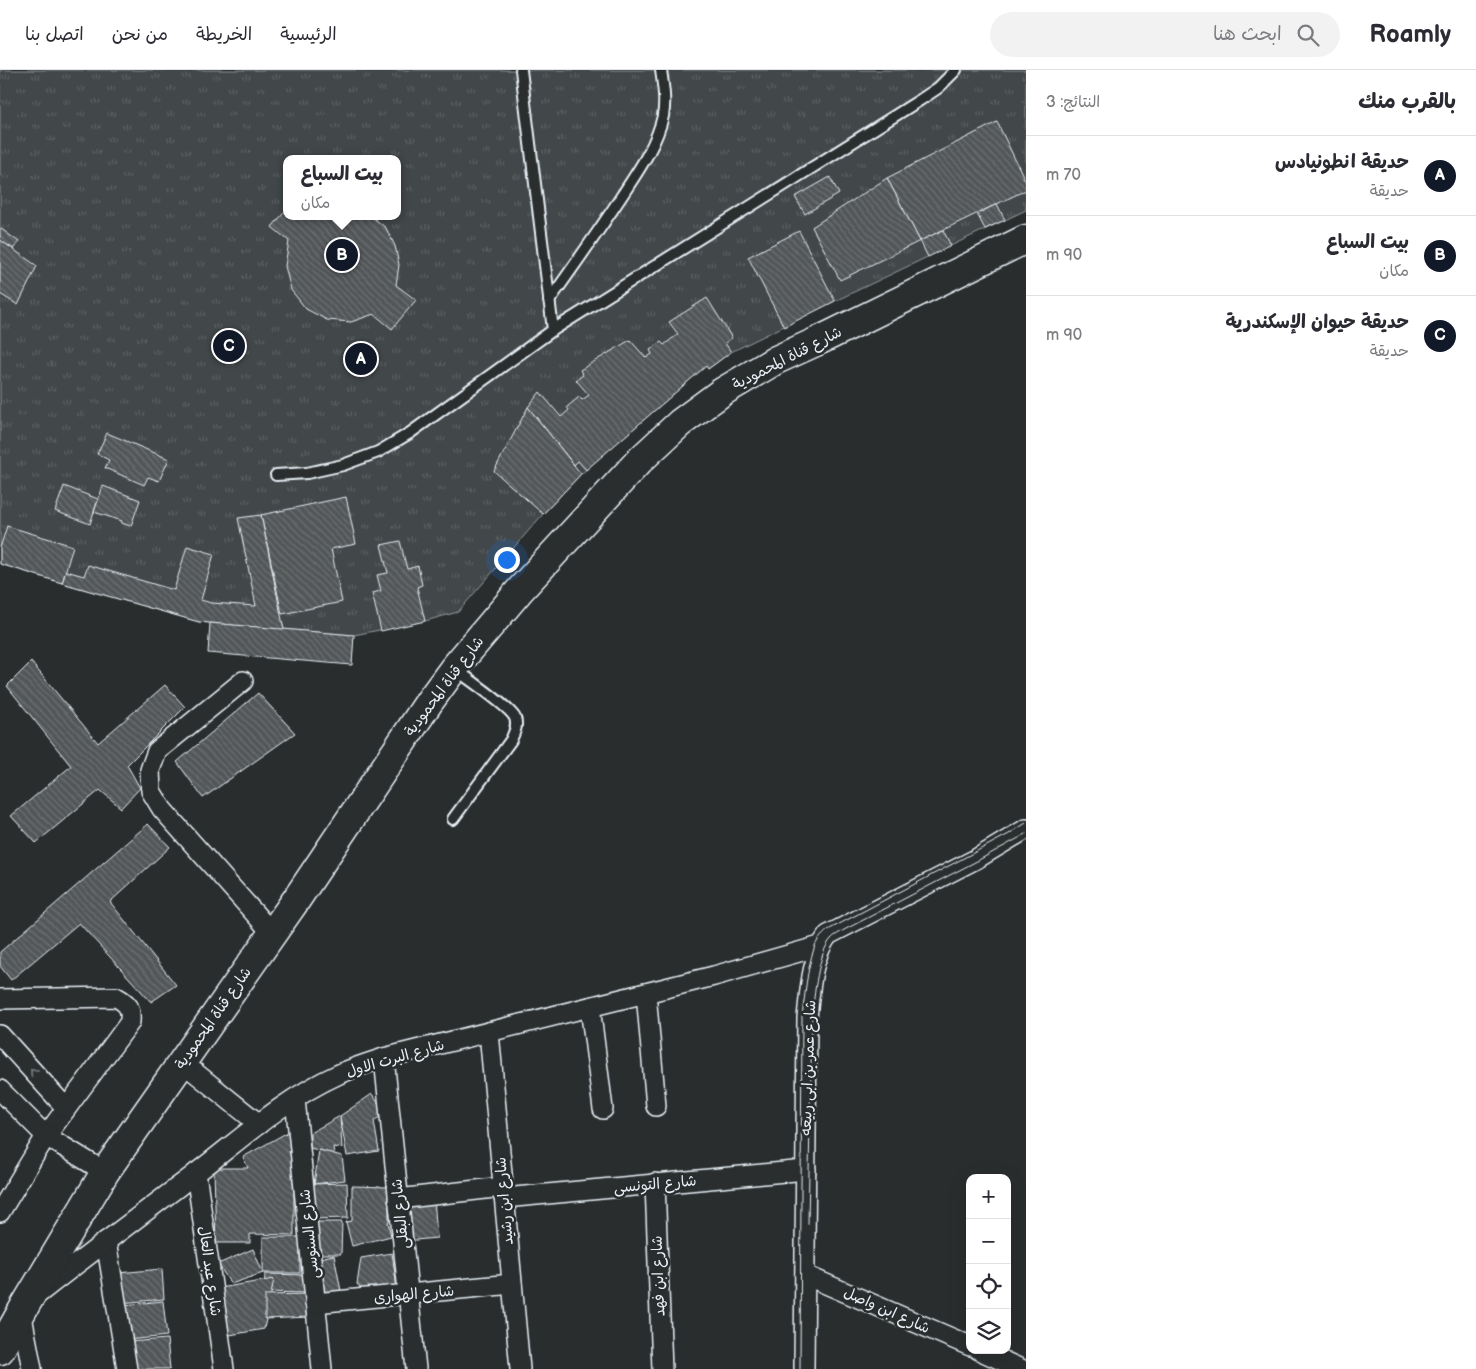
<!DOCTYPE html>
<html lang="ar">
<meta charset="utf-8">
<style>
body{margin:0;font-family:"Balsamiq Sans","Playpen Sans Arabic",sans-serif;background:#f2f2f3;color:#2b2b33;direction:rtl}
.controls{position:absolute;right:15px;bottom:15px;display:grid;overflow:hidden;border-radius:10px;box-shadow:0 5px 20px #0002}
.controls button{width:45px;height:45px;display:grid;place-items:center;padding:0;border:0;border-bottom:1px solid #e1e1e2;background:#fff;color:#2b2b33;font:25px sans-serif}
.you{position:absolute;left:506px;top:489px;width:18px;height:18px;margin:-12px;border:4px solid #fff;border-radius:50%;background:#1a73e8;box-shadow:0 0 0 8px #1a73e833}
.badge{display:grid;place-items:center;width:32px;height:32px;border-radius:50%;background:#111827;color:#fff;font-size:16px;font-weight:700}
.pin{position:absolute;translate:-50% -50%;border:2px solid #fff;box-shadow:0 1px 5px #0006}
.popup{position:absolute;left:283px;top:85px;width:118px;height:65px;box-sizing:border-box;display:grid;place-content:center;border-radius:10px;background:#fff;filter:drop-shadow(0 1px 4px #0005);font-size:16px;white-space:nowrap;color:#7c7c81}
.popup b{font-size:19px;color:#2b2b33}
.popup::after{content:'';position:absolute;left:50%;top:100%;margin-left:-10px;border:10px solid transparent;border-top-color:#fff}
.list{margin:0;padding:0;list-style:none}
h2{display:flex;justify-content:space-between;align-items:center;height:65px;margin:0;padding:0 20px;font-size:21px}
h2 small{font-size:16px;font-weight:400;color:#7c7c81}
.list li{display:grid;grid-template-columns:32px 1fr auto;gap:15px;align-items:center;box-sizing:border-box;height:80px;padding:0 20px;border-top:1px solid #e1e1e2}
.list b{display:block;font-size:19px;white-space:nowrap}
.list p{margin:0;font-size:16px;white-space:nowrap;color:#7c7c81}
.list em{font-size:16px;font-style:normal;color:#7c7c81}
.icon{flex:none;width:28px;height:28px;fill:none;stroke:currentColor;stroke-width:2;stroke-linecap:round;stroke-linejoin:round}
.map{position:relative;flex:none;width:1026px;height:1299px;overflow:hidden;direction:ltr}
header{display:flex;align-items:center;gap:30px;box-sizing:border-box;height:70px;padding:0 25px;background:#fff;border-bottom:1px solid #e1e1e2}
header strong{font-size:24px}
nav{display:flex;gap:28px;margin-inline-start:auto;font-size:18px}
.search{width:350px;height:45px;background:#f2f2f3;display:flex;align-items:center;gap:12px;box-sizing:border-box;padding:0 18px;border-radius:28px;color:#7c7c81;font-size:19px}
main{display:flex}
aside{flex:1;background:#fff}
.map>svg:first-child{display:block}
.park{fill:url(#park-tufts);stroke:#959ca0;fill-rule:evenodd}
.building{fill:url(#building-back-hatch);stroke:#e8f1f8}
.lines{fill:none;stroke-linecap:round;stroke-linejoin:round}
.service-casing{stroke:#e8f1f8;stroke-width:14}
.minor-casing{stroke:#e8f1f8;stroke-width:22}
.secondary-casing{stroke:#e8f1f8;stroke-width:31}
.service{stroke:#2a2d2e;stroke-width:10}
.minor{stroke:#2a2d2e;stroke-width:19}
.secondary{stroke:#2a2d2e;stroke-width:28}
.tram{stroke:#e8f1f8;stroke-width:1}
.oneway{stroke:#6c7275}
.labels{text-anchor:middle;stroke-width:5;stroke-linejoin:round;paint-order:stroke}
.street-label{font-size:15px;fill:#e8f1f8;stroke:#2a2d2e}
</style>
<header>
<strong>Roamly</strong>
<div class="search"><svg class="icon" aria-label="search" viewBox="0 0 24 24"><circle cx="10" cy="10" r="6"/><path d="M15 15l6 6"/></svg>ابحث هنا</div>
<nav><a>الرئيسية</a><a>الخريطة</a><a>من نحن</a><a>اتصل بنا</a></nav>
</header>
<main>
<aside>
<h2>بالقرب منك<small>النتائج: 3</small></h2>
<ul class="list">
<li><span class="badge">A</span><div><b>حديقة انطونيادس</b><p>حديقة</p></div><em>70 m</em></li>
<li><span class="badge">B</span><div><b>بيت السباع</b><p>مكان</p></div><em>90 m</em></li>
<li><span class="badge">C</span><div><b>حديقة حيوان الإسكندرية</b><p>حديقة</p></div><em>90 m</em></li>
</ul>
</aside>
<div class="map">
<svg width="1026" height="1299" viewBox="0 0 1026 1299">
<defs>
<pattern id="park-tufts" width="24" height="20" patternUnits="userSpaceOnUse" patternTransform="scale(1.25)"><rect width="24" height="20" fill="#424648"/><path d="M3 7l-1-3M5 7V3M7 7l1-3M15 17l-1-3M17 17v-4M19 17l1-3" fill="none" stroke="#5d6163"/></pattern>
<pattern id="building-back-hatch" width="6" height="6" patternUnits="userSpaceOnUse" patternTransform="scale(1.25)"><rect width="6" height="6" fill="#535759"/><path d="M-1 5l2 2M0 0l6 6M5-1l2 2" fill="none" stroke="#6c7072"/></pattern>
</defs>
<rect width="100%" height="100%" fill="#2a2d2e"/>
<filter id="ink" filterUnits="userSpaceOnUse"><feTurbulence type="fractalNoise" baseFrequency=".02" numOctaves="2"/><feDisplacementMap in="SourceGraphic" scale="10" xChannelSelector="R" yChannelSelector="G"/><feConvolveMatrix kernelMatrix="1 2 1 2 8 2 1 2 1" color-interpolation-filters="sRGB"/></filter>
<g filter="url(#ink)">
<path class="park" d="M 0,0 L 1026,0 L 1026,140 L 835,231 L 731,282 L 708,299 L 706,296 L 581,404 L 543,444 L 458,542 L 425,551 L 354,565 L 199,552 L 62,513 L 0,494 ZM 287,89 L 397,89 L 397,146 L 287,146 Z"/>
<g class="building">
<path d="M 997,52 L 1026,112 L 1026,120 L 920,171 L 887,108 Z"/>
<path d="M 830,107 L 839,124 L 805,144 L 795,127 Z"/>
<path d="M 887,108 L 920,171 L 840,210 L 812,157 Z"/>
<path d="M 997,134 L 1005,150 L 985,159 L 977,144 Z"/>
<path d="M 287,139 L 287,146 L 371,146 L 386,158 L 395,176 L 399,195 L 396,215 L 416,230 L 392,259 L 374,244 L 351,252 L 327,250 L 306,239 L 291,220 L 285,196 L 289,171 L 272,157 Z"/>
<path d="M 0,158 L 19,172 L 13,179 L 0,170 Z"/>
<path d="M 943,160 L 951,176 L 928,187 L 920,171 Z"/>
<path d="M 799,161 L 835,231 L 784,257 L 748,187 Z"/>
<path d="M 0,170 L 37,196 L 18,235 L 0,224 Z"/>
<path d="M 707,228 L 732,268 L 725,273 L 731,282 L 708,299 L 706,296 L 586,400 L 578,391 L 574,395 L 528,337 L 540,322 L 561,347 L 569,340 L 567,337 L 579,327 L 582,330 L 589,325 L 576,310 L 583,305 L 580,300 L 630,270 L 646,288 L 652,284 L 650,280 L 661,272 L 664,275 L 678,264 L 669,252 Z"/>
<path d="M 528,337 L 581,404 L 543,444 L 494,401 Z"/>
<path d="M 107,363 L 169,389 L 159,411 L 148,407 L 144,415 L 105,398 L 109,390 L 97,384 Z"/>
<path d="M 64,416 L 98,429 L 90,454 L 55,441 Z"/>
<path d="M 103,416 L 140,430 L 131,456 L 121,453 L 122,451 L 94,442 Z"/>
<path d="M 346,427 L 356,474 L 331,479 L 342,532 L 282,544 L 261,445 Z"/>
<path d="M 261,445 L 284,560 L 199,552 L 62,513 L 66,501 L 84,506 L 88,495 L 174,520 L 187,476 L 214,484 L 201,530 L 211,533 L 256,536 L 238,448 Z"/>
<path d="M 7,456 L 73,476 L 62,513 L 0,494 L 0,478 Z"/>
<path d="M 400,471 L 407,499 L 418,496 L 422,515 L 417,517 L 425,551 L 381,561 L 372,523 L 381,521 L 377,505 L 388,503 L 381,475 Z"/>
<path d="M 210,553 L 354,565 L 352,595 L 208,583 Z"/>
<path d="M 31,592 L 98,673 L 165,615 L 185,637 L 127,695 L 140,718 L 121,738 L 100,720 L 36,773 L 11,746 L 71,696 L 7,616 Z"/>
<path d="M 258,623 L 295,663 L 203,728 L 177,692 Z"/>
<path d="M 148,754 L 170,777 L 110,832 L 176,915 L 151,932 L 79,853 L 11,910 L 0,896 L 0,882 Z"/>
<path d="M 372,1024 L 385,1043 L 374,1051 L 379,1081 L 347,1086 L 340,1046 Z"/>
<path d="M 340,1046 L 342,1078 L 333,1077 L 334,1084 L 310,1078 L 310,1063 Z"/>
<path d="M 288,1062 L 296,1077 L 289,1081 L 296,1099 L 294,1101 L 294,1165 L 250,1164 L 250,1173 L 216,1173 L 214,1098 L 248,1098 L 243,1087 Z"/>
<path d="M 319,1080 L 342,1086 L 345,1110 L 314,1114 Z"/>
<path d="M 347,1113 L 348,1148 L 312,1149 L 311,1114 Z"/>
<path d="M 352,1116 L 389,1117 L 389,1152 L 388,1152 L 391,1166 L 352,1176 L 346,1152 L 352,1151 Z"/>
<path d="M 434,1127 L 437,1168 L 405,1171 L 402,1129 Z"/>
<path d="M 316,1152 L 342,1152 L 341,1184 L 316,1184 Z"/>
<rect x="263" y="1167" width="37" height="36"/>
<path d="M 253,1179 L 263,1203 L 231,1214 L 218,1194 Z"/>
<path d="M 392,1183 L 397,1218 L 363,1221 L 357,1214 L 361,1188 Z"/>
<path d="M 334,1185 L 341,1221 L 322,1225 L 315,1189 Z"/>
<path d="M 162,1199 L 164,1229 L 120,1233 L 118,1203 Z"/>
<path d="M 265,1204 L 308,1205 L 308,1223 L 264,1222 Z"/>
<path d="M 274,1209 L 264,1259 L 224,1266 L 219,1218 Z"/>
<path d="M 308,1224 L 309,1247 L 265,1249 L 265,1225 Z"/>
<path d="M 163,1231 L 167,1266 L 128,1270 L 124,1235 Z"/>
<path d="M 167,1269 L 170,1299 L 130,1299 L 128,1272 Z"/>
</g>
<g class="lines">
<defs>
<g id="service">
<path d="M 521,0 L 553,260"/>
<path d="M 549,231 C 574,196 598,162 621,127 C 638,101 656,76 663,46 C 666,30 663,15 661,0"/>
<path d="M 276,405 L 307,403 L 343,395 L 378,382 L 410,363 L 553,260 L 920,30 L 938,18 L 956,0"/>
<path d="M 453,749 L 511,670 C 514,663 518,656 515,648 C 511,638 466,607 455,599"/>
</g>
<g id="minor">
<path d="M 243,611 L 157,681 L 150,700 L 151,721 L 162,739 L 272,863"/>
<path d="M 646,923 L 656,1036"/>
<path d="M 0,929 L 116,927 C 129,934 131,938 130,952 L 46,1066 L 0,1142"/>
<path d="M 590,937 L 603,1039"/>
<path d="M 489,962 L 520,1299"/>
<path d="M 0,965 L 66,1038"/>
<path d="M 384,988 L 416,1299"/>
<path d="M 182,992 L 259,1054"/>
<path d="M 0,1020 L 46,1066 L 105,1102"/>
<path d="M 295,1029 L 322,1299"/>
<path d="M 196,1103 L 224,1299"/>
<path d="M 655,1113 L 662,1299"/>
<path d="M 504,1128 L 806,1100"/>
<path d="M 398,1129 L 503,1117"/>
<path d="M 106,1171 L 127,1299"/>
<path d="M 805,1205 L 970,1276"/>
<path d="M 38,1224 C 90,1183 142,1144 195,1104 C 241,1069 284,1029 337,1005 C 352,998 368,993 384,988 L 714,906 L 820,876"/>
<path d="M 315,1233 L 512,1214"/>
<path d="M 21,1241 L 32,1299"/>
<path d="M 979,1280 L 1021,1299"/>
<path d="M 804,1299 L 807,948 C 810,920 811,888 828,865 L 976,789 L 1026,759"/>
</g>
<path id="secondary" d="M 0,1280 L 26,1234 L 105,1102 L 296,830 L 429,632 L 454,598 L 520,520 L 639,391 L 680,353 L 722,322 L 776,290 L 820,270 L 1026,169"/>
</defs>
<use href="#service" class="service-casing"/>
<use href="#minor" class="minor-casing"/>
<use href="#secondary" class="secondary-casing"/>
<use href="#service" class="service"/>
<use href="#minor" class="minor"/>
<use href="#secondary" class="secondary"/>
<g class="tram">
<path d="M 808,1154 L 812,946 C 814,927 818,883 831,869 C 834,865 840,863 844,860 L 977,791 L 1026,764"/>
<path d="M 800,1299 L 802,946 C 805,926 807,898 814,879 C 816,871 822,865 828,860 L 1009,764 L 1026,753"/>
</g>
</g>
<defs><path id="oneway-chevron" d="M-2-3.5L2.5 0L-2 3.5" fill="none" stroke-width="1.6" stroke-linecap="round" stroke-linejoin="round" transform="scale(1.25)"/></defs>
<use class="oneway" href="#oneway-chevron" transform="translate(33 1002) rotate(-132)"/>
</g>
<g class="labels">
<g class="street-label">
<text transform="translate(787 288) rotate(-27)" y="5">شارع قناة المحمودية</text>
<text transform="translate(444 616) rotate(-53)" y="5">شارع قناة المحمودية</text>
<text transform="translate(213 948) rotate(-55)" y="5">شارع قناة المحمودية</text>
<text transform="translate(395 988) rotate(-16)" y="5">شارع البرت الاول</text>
<text transform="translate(808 998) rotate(-88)" y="5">شارع عمر بن ابى ربيعه</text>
<text transform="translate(655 1114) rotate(-5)" y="5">شارع التونسى</text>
<text transform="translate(504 1131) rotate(-95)" y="5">شارع ابن رشيد</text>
<text transform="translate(400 1144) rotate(-96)" y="5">شارع البقلى</text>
<text transform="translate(309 1164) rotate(-96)" y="5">شارع السنوسى</text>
<text transform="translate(210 1201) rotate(82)" y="5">شارع عبد العال</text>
<text transform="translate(658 1206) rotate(-92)" y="5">شارع ابن فهد</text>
<text transform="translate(414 1224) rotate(-5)" y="5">شارع الهوارى</text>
<text transform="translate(887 1240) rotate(24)" y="5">شارع ابن واصل</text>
</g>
</g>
</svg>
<div class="controls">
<button>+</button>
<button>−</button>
<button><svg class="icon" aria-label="locate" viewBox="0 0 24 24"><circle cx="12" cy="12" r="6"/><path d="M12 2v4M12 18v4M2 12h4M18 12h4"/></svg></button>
<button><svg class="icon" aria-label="layers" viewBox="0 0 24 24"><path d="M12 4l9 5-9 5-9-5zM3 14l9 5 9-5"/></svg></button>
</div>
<div class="you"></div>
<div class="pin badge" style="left:361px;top:289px">A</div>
<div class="pin badge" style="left:342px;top:185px">B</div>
<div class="popup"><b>بيت السباع</b>مكان</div>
<div class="pin badge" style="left:229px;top:276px">C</div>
</div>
</main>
